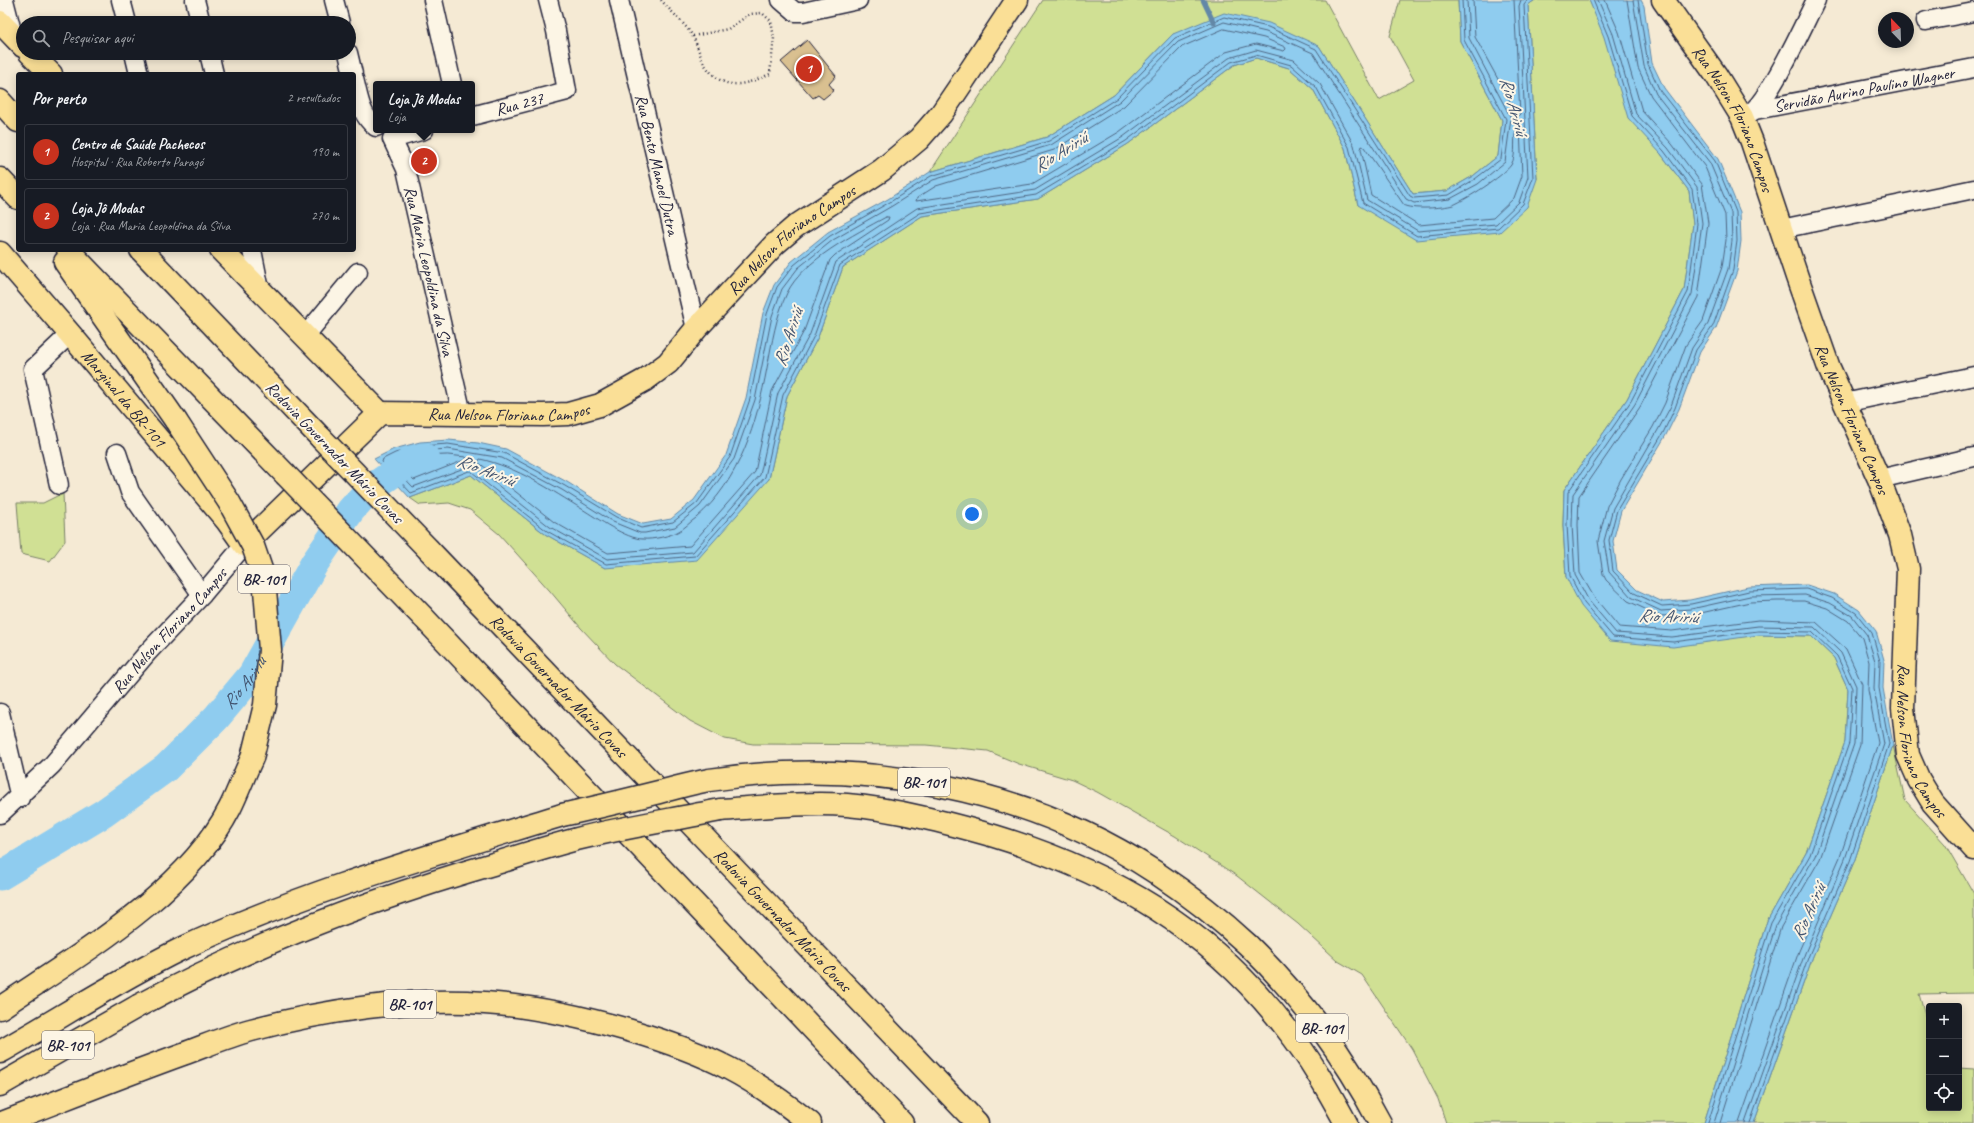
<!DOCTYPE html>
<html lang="pt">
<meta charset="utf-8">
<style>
body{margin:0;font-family:Caveat,sans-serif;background:#20242c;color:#f1f3f6}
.controls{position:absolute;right:12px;bottom:12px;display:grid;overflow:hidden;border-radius:4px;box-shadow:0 2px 10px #0003}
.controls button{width:36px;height:36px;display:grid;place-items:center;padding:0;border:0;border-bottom:1px solid #363941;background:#171b24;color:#f1f3f6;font:20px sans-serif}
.compass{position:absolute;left:1878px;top:12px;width:36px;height:36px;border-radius:50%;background:#171b24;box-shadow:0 2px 10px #0003;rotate:337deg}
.you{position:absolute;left:972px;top:514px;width:14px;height:14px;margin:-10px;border:3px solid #fff;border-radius:50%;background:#1a73e8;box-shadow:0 0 0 6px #1a73e833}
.badge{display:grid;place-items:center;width:26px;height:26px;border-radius:50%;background:#c8321e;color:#fff;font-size:13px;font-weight:700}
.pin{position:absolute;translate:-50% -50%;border:2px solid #fff;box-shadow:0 1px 4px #0006}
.popup{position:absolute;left:373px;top:81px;width:102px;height:52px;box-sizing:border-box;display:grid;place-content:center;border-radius:4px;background:#171b24;filter:drop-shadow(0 1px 3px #0005);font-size:13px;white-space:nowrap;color:#9ea1a6}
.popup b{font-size:15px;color:#f1f3f6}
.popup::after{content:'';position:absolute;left:50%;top:100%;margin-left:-8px;border:8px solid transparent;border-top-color:#171b24}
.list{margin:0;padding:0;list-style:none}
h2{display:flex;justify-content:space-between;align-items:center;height:52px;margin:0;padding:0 16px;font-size:17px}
h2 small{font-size:13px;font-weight:400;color:#9ea1a6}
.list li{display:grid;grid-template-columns:26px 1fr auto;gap:12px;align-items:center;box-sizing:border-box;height:56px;margin:0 8px 8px;padding:0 8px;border:1px solid #363941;border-radius:4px}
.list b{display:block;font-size:15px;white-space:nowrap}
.list p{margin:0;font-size:13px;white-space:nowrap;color:#9ea1a6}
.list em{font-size:13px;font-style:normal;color:#9ea1a6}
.icon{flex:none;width:22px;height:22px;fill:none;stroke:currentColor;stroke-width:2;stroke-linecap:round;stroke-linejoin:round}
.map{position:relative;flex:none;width:1974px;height:1123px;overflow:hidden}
.search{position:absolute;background:#171b24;box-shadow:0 2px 10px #0003;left:16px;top:16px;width:340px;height:44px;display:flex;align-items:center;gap:10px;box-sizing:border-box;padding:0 14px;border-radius:22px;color:#9ea1a6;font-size:15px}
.panel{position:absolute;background:#171b24;box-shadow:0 2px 10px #0003;left:16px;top:72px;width:340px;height:180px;border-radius:4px}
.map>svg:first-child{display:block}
.green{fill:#d0e094;stroke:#798168}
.water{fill:#8fccef;stroke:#6388a7}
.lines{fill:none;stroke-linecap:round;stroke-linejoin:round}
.shore{stroke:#4e6683;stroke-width:1}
.stream{stroke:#6388a7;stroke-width:5}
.river{stroke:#8fccef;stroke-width:29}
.building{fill:#d9c090;stroke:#22223b}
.minor-casing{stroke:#22223b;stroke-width:21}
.major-casing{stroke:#22223b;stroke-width:25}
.highway-casing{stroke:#22223b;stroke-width:25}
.path{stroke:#22223b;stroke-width:2.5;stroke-dasharray:1 3;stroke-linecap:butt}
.minor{stroke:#fcf5e5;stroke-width:18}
.major{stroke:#fadf96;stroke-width:22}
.highway{stroke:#fadf96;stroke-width:22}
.highway-bridge-casing{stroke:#22223b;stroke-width:25;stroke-linecap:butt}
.highway-bridge{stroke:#fadf96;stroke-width:22}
.labels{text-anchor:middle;stroke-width:4;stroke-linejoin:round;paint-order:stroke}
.shield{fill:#fcf5e5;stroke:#63616e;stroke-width:1}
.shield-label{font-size:16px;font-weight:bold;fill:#22223b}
.street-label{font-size:17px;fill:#22223b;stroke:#fcf5e5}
.water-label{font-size:18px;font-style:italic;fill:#435571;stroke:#fcf5e5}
</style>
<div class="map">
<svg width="1974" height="1123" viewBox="0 0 1974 1123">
<rect width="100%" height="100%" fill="#f5ead4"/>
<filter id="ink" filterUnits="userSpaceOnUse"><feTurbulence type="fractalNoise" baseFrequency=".025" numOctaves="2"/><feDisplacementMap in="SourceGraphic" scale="8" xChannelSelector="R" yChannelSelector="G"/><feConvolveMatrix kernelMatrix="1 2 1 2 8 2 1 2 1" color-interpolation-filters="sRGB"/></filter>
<g filter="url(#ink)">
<g class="green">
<path d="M 1043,0 L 1325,0 L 1379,100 L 1414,80 L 1390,36 L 1400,0 L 1458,0 L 1460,41 L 1502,120 L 1498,156 L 1473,176 L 1447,191 L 1413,194 L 1319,46 L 1173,34 L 1114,95 L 1047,137 L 930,172 Z"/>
<path d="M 1535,0 L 1589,0 L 1661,154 L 1689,191 L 1693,224 L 1684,290 L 1627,399 L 1564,490 L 1563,525 L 1566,577 L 1759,635 L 1811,636 L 1834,658 L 1848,689 L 1845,742 L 1806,853 L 1767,921 L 1704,1123 L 1446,1123 L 1438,1099 L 1412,1049 L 1362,975 L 1338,961 L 1298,924 L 1237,876 L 1175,836 L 1097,792 L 1072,780 L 1019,764 L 988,751 L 926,745 L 753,744 L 725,739 L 690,721 L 615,664 L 581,628 L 550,591 L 499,534 L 470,510 L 449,503 L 420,505 L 410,498 L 471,475 L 545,534 L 605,568 L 769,479 L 787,396 L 818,337 L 843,267 L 922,216 L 1038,199 L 1128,144 L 1234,65 L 1256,58 L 1289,68 L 1313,89 L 1345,148 L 1358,205 L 1537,179 L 1528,5 Z"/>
<path d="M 63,493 L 65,541 L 50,561 L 21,554 L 17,503 L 43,503 Z"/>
<path d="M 1893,745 L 1905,800 L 1945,844 L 1974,894 L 1974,993 L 1919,994 L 1929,1030 L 1929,1108 L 1959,1108 L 1959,1068 L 1974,1069 L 1974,1123 L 1754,1123 L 1813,956 L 1854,862 Z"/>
</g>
<g class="water">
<path d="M 1458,0 L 1535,0 L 1528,5 L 1537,179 L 1527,207 L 1500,232 L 1416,240 L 1358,205 L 1345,148 L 1313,89 L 1289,68 L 1256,58 L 1234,65 L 1128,144 L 1038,199 L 922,216 L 843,267 L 818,337 L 787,396 L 769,479 L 697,560 L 605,568 L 545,534 L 471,475 L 410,498 L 374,459 L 394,449 L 420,442 L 449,440 L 478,443 L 506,449 L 567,482 L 618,514 L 643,524 L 671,519 L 694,500 L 726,455 L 746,398 L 763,313 L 774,285 L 791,262 L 828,232 L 888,199 L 930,172 L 1047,137 L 1114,95 L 1173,34 L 1224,13 L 1269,23 L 1319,46 L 1413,194 L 1447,191 L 1473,176 L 1498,156 L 1502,120 L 1460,41 Z"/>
<path d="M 1589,0 L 1641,0 L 1644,6 L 1652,63 L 1664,88 L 1718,159 L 1740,212 L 1741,241 L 1737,271 L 1716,328 L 1700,352 L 1679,409 L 1666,435 L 1621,511 L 1613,541 L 1617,570 L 1637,590 L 1663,602 L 1690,600 L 1748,587 L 1807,585 L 1834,594 L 1859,610 L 1876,631 L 1884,660 L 1883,688 L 1893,745 L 1854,862 L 1813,956 L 1754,1123 L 1704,1123 L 1767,921 L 1806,853 L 1845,742 L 1848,689 L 1834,658 L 1811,636 L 1759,635 L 1673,647 L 1610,641 L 1581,606 L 1566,577 L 1563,525 L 1564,490 L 1627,399 L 1684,290 L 1693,224 L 1689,191 L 1661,154 L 1628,118 L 1604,37 Z"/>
</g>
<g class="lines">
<g class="shore">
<path d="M 1462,0 L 1464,40 L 1506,119 L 1501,159 L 1475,179 L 1449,195 L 1414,198 L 1410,196 L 1316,49 L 1268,27 L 1224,17 L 1175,38 L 1117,98 L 1049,141 L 931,176 L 890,202 L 830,236 L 794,265 L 777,287 L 767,314 L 750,399 L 730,457 L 697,503 L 673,522 L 641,528 L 616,517 L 565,486 L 504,453 L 448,444 L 420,446 L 395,453 L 383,459 L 382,462 L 411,493 L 469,471 L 472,472 L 547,531 L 606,564 L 695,556 L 765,477 L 783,395 L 814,336 L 840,265 L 920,213 L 1036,195 L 1126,141 L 1231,62 L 1256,55 L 1291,65 L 1316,87 L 1349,147 L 1363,203 L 1417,236 L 1498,228 L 1523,204 L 1533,178 L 1524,5 L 1528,0"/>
<path d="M 1467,0 L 1469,38 L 1511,118 L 1505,162 L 1478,184 L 1450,199 L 1414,203 L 1406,199 L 1313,53 L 1266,32 L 1224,22 L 1178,42 L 1120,101 L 1051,145 L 933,180 L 892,206 L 833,240 L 798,268 L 782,289 L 772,316 L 755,400 L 734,459 L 700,506 L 675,527 L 645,533 L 640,533 L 613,522 L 562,490 L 502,458 L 448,449 L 421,451 L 391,461 L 390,463 L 413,487 L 467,467 L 475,467 L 550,527 L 607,559 L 693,552 L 760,475 L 778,393 L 810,334 L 836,262 L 917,208 L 1035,190 L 1123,137 L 1229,58 L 1256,50 L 1294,60 L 1320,84 L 1354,145 L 1367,200 L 1418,231 L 1496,224 L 1519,202 L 1528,177 L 1519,6 L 1521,0"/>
<path d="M 1473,0 L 1475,37 L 1518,116 L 1520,114 L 1514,0"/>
<path d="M 1593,0 L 1608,36 L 1632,116 L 1664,151 L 1692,189 L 1697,224 L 1688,292 L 1631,401 L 1568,492 L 1567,525 L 1570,576 L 1584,603 L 1613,637 L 1673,642 L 1758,631 L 1812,632 L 1837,656 L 1852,688 L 1849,743 L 1810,855 L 1771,923 L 1708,1123"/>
<path d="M 1598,0 L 1613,34 L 1636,114 L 1668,148 L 1697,187 L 1702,223 L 1692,294 L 1635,404 L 1573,494 L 1572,525 L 1575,575 L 1589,601 L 1616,633 L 1672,637 L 1758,626 L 1814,627 L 1841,653 L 1856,686 L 1854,744 L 1815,856 L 1776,925 L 1714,1123"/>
<path d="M 1605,0 L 1619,32 L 1642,111 L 1672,144 L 1702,184 L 1708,223 L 1698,297 L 1640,407 L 1579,496 L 1578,525 L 1580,573 L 1594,597 L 1619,627 L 1672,631 L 1758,620 L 1816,622 L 1846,649 L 1862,684 L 1860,745 L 1820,859 L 1781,927 L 1720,1123"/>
<path d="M 1627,0 L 1638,68 L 1651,96 L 1705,167 L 1725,215 L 1726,240 L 1722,267 L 1703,321 L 1686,345 L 1665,403 L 1653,427 L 1621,479 L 1607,506 L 1598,541 L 1603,574 L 1606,580 L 1628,601 L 1660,616 L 1692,615 L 1750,602 L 1777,601 L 1804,601 L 1827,608 L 1848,621 L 1862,638 L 1869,662 L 1868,690 L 1878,743 L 1840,857 L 1799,951 L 1739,1123"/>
<path d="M 1633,0 L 1644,66 L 1656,94 L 1710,163 L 1731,213 L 1732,241 L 1728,269 L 1708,324 L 1692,348 L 1671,406 L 1658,430 L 1613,508 L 1604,541 L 1609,572 L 1631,597 L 1661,611 L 1691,609 L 1750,596 L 1805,595 L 1830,603 L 1852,616 L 1867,635 L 1875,661 L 1874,689 L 1884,744 L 1845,859 L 1805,953 L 1745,1123"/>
<path d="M 1638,0 L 1648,64 L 1660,91 L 1715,161 L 1736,212 L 1737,241 L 1733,270 L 1713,326 L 1696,350 L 1675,408 L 1663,433 L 1617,510 L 1609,540 L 1613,571 L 1634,593 L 1662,606 L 1691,604 L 1749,591 L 1806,589 L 1832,598 L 1856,613 L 1872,633 L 1880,661 L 1879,688 L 1889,744 L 1850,861 L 1809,955 L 1750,1123"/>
<path d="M 1224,29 L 1264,38 L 1285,47 L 1286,49 L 1284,51 L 1256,44 L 1226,52 L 1119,132 L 1032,184 L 916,201 L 917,198 L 936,186 L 1054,150 L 1124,106 L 1182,47 Z"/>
<path d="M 1518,126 L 1520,128 L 1522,176 L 1514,198 L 1493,218 L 1419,225 L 1371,195 L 1361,149 L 1362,146 L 1364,147 L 1404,205 C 1412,210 1443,208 1453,205 C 1467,199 1502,177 1511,165 C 1518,154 1511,136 1518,126 Z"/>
<path d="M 886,217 L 889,217 L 888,220 L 835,255 L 830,260 L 804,331 L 772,391 L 755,472 L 690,546 L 608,553 L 554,522 L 478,462 L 480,459 C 517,467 551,490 582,509 C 597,518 626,539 643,539 C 652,540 671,536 679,531 C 685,528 690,522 696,518 C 740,481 757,422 767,368 C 772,343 776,316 787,293 C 803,260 855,234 886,217 Z"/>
<path d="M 448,455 L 466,457 L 467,459 L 414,480 L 400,465 L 401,463 L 422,456 Z"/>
</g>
<path class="stream" d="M 1203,0 L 1214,23"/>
<path class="river" id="s1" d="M 0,876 L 104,813 L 166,768 L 216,718 L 252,675 L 314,564 L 351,510 L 370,489 L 411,461 L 425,458"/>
</g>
<path class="building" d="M 807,40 L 836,76 L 829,84 L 834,90 L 823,99 L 818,95 L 813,98 L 781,62 Z"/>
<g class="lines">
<defs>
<g id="minor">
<path d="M 4,0 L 13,35"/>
<path d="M 121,0 L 127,23"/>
<path d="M 195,0 L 201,23"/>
<path d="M 334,0 L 340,23"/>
<path d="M 433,0 L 452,84"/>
<path id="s2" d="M 619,0 L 696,329"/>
<path d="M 781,0 L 795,12 L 803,12 L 858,0"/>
<path d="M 1926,21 L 1974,12"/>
<path d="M 134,53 L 139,74"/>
<path d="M 209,53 L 214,74"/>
<path d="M 348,53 L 353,74"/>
<path d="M 354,79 C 359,97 360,115 376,127"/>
<path id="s3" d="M 1755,110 L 1974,68"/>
<path d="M 1749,114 C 1769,102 1804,24 1816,0"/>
<path id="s4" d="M 472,116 L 567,91 L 556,31 L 548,0"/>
<path id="s5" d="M 424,130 L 392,139 L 406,169 L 462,414"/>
<path d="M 1781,229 L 1974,189"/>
<path d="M 252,250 L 260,290"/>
<path d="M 305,336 L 358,272"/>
<path d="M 1844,403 L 1974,376"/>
<path d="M 117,453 L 130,492 L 202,595"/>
<path d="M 1879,479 L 1974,457"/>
<path d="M 59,485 L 33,369 L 70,334"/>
<path d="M 0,713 L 20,798"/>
<path id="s6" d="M 0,814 L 52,765 L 148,652 L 202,595 L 244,545"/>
</g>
<g id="major">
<path id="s7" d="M 1663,0 L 1716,75 L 1742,117 L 1752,142 L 1797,277 L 1829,368 L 1879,479 L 1900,535 L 1908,569 L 1903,708 L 1908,755 L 1919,780 L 1933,803 L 1974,849"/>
<path d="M 0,22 L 23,46"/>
<path d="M 30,53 L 51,74"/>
<path d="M 221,250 L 380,413"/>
<path id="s8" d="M 0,253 L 70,334 L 227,521 L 244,545 L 380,413 L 543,415 L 568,414 L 600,405 L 645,380 L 668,363 L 696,329 L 775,244 L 796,226 L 882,170 L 919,139 L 941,114 L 958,89 L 1017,0"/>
</g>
<g id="highway">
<path d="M 0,101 L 18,121"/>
<path d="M 0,179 L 18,198"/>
<path d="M 68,250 L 285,474"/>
<path d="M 141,250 L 321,438"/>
<path d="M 65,262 L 176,421"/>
<path id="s9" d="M 429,550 L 977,1123"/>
<path d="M 423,617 L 902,1123"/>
<path d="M 720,810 C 762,807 805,802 847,805 C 895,809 948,823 994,836 C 1112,872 1210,929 1286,1028 C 1310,1058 1328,1090 1346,1123"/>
<path d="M 1248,945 C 1303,999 1344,1055 1380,1123"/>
<path d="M 0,1008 C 77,956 187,893 230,808 C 238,792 244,775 252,758"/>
<path d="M 0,1052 C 60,1018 118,980 179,950 C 302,892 433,855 562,815"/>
<path d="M 0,1085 L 138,1006"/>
<path d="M 2,1123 C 62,1100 122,1076 183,1054 C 205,1046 228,1036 251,1030 C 325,1010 409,998 485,1003 C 533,1006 582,1017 628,1030 C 662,1040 696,1051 728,1068 C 757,1083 785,1103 810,1123"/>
</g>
</defs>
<use href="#minor" class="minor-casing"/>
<use href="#major" class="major-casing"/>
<use href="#highway" class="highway-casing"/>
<path class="path" d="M 661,0 C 671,12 686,24 693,37 C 698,46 700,57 705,65 C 724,93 745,85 770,74 L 774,38 L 771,21 L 762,13 L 750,14 L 728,29 L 693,36"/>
<use href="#minor" class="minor"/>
<use href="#major" class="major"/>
<use href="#highway" class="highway"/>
<defs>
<g id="highway-bridge">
<path d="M 176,421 L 229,502 L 253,546 L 264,578 L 270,650 L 265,705 L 252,758"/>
<path d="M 321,438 L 429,550"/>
<path d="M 285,474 L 423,617"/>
<path d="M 562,815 C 594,808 627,800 659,792 C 676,788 692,783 709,780 C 862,757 1025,787 1155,872 C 1188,894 1219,918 1248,945"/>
<path d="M 138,1006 C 253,944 374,898 500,862 C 525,854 551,846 577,839 C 624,827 672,820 720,810"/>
</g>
</defs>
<use href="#highway-bridge" class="highway-bridge-casing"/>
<use href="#highway-bridge" class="highway-bridge"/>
</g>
</g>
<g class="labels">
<g class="shield">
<rect x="238" y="565" width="52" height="28" rx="3"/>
<rect x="898" y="768" width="52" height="28" rx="3"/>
<rect x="384" y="990" width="52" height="28" rx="3"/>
<rect x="1296" y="1014" width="52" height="28" rx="3"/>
<rect x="42" y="1031" width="52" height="28" rx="3"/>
</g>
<g class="shield-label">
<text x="264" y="585">BR-101</text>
<text x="924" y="788">BR-101</text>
<text x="410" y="1010">BR-101</text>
<text x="1322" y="1034">BR-101</text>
<text x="68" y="1051">BR-101</text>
</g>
<g class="street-label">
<text dy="6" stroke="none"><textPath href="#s3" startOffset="111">Servidão Aurino Paulino Wagner</textPath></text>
<text dy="6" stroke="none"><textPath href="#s4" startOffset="49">Rua 237</textPath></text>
<text dy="6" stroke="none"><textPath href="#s7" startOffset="139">Rua Nelson Floriano Campos</textPath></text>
<text dy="6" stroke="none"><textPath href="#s2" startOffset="169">Rua Bento Manoel Dutra</textPath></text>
<text dy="6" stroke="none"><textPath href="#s8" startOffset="1047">Rua Nelson Floriano Campos</textPath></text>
<text dy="6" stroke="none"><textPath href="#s5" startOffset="171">Rua Maria Leopoldina da Silva</textPath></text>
<text dy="6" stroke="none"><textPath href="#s8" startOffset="191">Marginal da BR-101</textPath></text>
<text dy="6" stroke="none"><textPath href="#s8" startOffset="699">Rua Nelson Floriano Campos</textPath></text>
<text dy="6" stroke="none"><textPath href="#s7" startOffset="463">Rua Nelson Floriano Campos</textPath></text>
<text transform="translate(335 452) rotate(46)" y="6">Rodovia Governador Mário Covas</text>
<text dy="6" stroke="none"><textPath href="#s6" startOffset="250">Rua Nelson Floriano Campos</textPath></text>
<text dy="6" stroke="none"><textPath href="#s9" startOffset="188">Rodovia Governador Mário Covas</textPath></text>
<text dy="6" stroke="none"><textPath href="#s7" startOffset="799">Rua Nelson Floriano Campos</textPath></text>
<text dy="6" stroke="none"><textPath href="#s9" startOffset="512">Rodovia Governador Mário Covas</textPath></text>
</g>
<g class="water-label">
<text transform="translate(1514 106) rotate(74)" y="6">Rio Aririú</text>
<text transform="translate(1060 152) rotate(-32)" y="6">Rio Aririú</text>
<text transform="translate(788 337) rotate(-72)" y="6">Rio Aririú</text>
<text transform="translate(486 470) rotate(21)" y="6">Rio Aririú</text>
<text transform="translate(1668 616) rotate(2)" y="6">Rio Aririú</text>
<text dy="6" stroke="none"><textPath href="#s1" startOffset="314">Rio Aririú</textPath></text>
<text transform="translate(1808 912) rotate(-66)" y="6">Rio Aririú</text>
</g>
</g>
</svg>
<div class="controls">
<button>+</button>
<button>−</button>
<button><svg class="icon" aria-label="locate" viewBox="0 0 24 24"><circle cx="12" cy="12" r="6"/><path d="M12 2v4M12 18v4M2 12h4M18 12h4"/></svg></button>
</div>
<svg class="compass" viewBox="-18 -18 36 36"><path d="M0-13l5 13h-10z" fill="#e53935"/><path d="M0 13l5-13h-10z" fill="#9ea1a6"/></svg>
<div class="you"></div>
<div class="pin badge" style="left:809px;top:69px">1</div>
<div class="pin badge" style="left:424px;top:161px">2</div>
<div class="popup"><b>Loja Jô Modas</b>Loja</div>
<div class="search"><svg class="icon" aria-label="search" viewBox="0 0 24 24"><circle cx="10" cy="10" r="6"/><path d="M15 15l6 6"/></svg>Pesquisar aqui</div>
<section class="panel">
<h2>Por perto<small>2 resultados</small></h2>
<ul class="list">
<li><span class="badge">1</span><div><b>Centro de Saúde Pachecos</b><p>Hospital · Rua Roberto Paragó</p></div><em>190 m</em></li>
<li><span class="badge">2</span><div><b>Loja Jô Modas</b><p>Loja · Rua Maria Leopoldina da Silva</p></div><em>270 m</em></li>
</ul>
</section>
</div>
